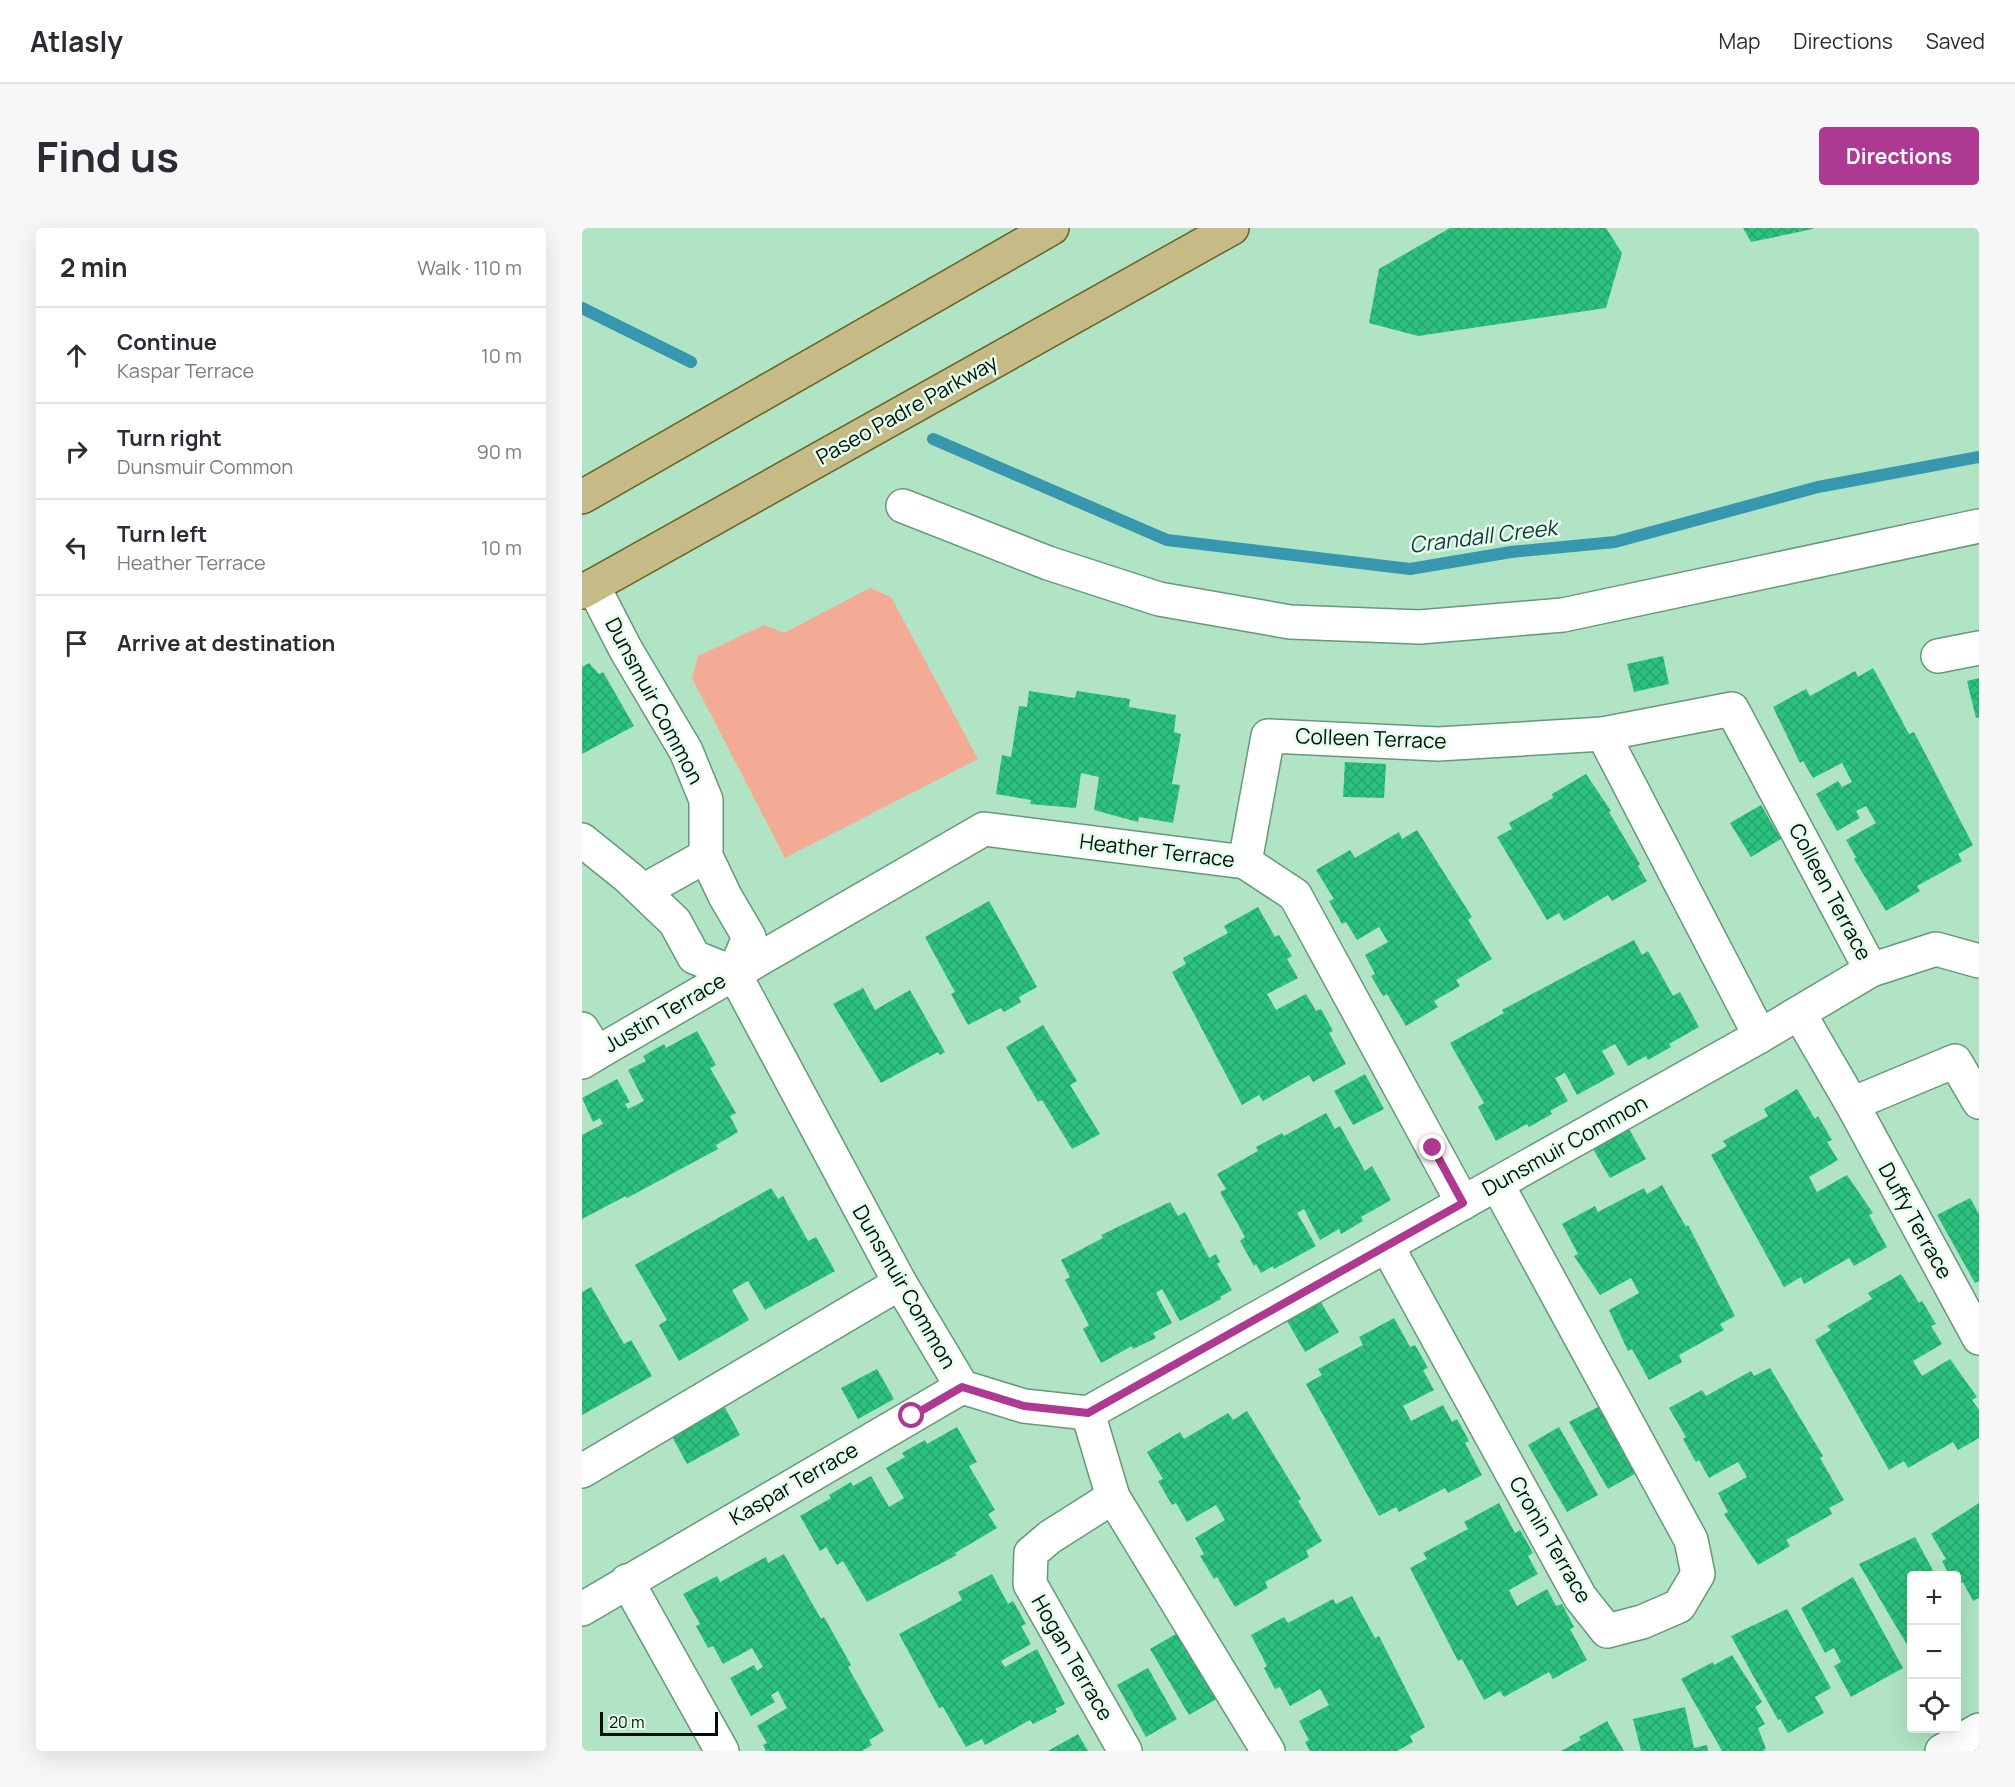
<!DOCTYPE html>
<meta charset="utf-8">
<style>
body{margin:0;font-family:Manrope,sans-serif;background:#f7f7f7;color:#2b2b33}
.controls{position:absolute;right:18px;bottom:18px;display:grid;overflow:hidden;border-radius:6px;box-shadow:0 6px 24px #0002}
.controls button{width:54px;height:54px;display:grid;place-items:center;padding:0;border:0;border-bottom:2px solid #e1e1e2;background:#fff;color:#2b2b33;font:30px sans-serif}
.scale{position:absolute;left:18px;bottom:15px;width:118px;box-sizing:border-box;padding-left:6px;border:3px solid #001007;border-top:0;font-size:16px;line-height:21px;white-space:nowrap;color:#001007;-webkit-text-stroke:4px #e4feee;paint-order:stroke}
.stop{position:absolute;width:18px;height:18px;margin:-14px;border:4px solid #ad3993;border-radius:50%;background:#fff}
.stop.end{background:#ad3993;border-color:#fff;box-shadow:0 2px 6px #0008}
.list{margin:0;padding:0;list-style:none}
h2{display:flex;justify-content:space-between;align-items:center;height:78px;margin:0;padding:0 24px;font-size:26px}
h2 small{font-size:20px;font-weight:400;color:#7c7c81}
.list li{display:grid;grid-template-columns:39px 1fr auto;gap:18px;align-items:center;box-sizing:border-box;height:96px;padding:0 24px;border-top:2px solid #e1e1e2}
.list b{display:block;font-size:22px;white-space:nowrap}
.list p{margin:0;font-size:20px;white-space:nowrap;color:#7c7c81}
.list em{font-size:20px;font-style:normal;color:#7c7c81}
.icon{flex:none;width:33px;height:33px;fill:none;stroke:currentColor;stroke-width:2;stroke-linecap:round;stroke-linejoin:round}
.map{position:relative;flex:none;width:1397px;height:1523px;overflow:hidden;border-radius:6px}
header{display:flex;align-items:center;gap:36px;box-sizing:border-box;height:84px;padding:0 30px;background:#fff;border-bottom:2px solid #e1e1e2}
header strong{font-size:28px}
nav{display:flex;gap:33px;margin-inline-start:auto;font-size:21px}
.intro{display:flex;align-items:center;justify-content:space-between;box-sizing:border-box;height:144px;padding:0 36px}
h1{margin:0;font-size:42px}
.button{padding:15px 27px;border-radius:6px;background:#ad3993;color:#fff;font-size:21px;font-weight:700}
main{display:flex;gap:36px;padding:0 36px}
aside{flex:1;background:#fff;border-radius:6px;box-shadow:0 6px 24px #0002}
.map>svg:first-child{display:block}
.pitch{fill:#f3ab95}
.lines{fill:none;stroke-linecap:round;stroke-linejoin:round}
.stream{stroke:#3797af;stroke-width:12}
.building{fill:url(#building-cross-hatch)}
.minor-casing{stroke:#66987a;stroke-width:36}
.major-casing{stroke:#686225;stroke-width:36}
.minor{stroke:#fff;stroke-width:33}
.major{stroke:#c6bb86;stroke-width:33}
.route{stroke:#ad3993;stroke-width:8}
.labels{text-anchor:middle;stroke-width:5;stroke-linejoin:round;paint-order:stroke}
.street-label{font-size:21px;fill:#001007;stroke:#e4feee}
.water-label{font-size:22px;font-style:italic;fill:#19363d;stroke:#e4feee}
</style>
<header>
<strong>Atlasly</strong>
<nav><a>Map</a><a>Directions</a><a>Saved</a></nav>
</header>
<div class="intro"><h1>Find us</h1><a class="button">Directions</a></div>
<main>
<aside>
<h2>2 min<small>Walk · 110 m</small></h2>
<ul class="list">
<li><svg class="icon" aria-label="ahead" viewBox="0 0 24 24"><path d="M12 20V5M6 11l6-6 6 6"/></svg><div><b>Continue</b><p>Kaspar Terrace</p></div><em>10 m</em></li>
<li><svg class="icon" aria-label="right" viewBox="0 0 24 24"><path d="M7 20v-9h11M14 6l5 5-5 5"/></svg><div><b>Turn right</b><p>Dunsmuir Common</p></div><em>90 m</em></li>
<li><svg class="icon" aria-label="left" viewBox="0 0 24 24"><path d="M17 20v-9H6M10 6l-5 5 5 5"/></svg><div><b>Turn left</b><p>Heather Terrace</p></div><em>10 m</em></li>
<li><svg class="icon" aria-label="arrive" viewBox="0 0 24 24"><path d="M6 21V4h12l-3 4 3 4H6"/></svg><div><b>Arrive at destination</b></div></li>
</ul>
</aside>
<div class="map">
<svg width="1397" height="1523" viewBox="0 0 1397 1523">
<defs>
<pattern id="building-cross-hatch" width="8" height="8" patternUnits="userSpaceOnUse" patternTransform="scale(1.5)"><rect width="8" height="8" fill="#2cc17d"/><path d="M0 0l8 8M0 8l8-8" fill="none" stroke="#25a56b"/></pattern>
</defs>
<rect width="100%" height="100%" fill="#b0e4c4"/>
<path class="pitch" d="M 288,360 L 309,369 L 396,531 L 203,630 L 110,450 L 116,428 L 182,397 L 202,405 Z"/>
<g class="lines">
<g class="stream">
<path d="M 0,80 L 109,134"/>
<path d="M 351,211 L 585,312 L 828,341 L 929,324 L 1033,314 L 1236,259 L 1397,229"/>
</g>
</g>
<g class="building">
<path d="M 868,0 L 1024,0 L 1040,25 L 1024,80 L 836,108 L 787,95 L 797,41 Z"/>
<path d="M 1161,0 L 1231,0 L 1231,1 L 1169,14 Z"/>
<path d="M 1081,428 L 1087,456 L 1052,464 L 1045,436 Z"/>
<path d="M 7,435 L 17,446 L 21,444 L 52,498 L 0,526 L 0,439 Z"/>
<path d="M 1291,440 L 1327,506 L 1332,504 L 1391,617 L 1376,626 L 1380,633 L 1335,658 L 1338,663 L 1304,683 L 1272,631 L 1274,629 L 1264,612 L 1294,595 L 1284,578 L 1274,583 L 1278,590 L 1255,603 L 1234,566 L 1256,553 L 1260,559 L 1270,554 L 1260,535 L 1231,550 L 1221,533 L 1218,535 L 1191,479 L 1224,461 L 1228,468 L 1273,443 L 1276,449 Z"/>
<path d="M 1397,450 L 1397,489 L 1394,490 L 1385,453 Z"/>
<path d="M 447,463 L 493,470 L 495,463 L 548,471 L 547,479 L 594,487 L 592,504 L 599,506 L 590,556 L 598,557 L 591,595 L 557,589 L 556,594 L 512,582 L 517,549 L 499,545 L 494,580 L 448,576 L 449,572 L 414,566 L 420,527 L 429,529 L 437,478 L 445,479 Z"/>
<path d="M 763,534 L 804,536 L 802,570 L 761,569 Z"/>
<path d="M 1004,546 L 1029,583 L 1027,584 L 1058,636 L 1056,638 L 1065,653 L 1030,673 L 1026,667 L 982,693 L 977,685 L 965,692 L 915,609 L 930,601 L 927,595 L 971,570 L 970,566 Z"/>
<path d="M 1179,577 L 1199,611 L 1169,629 L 1148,595 Z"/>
<path d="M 835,602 L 890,689 L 886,692 L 910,731 L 874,752 L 878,758 L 852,773 L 856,779 L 824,798 L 805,766 L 801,768 L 789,748 L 793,746 L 783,727 L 806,714 L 797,699 L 775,712 L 764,694 L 760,696 L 747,673 L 752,671 L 734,642 L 768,622 L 773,630 L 817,604 L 820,611 Z"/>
<path d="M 407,673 L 455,759 L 437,769 L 439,774 L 422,784 L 419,780 L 386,797 L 369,766 L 373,764 L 343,709 Z"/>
<path d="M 676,679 L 693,709 L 697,707 L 710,728 L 705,731 L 716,750 L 685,766 L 694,782 L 724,766 L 734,783 L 739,781 L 751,803 L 747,805 L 764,836 L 731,854 L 727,847 L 681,873 L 677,867 L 660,877 L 590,744 L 604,736 L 601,730 L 646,705 L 642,698 Z"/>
<path d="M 1052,712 L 1060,727 L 1066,723 L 1091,768 L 1098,764 L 1117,799 L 1087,816 L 1089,819 L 1066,832 L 1064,828 L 1046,838 L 1033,816 L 1020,823 L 1033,846 L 995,867 L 983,845 L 973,850 L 986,873 L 968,883 L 970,886 L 947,899 L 945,896 L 914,913 L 896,879 L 902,875 L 868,815 L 922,785 L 920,782 Z"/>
<path d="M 281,760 L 293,782 L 328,762 L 363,824 L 358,827 L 356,824 L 299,855 L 251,776 Z"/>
<path d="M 461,797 L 495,853 L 488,857 L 518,906 L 490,921 L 460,872 L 456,874 L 424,819 Z"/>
<path d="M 115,803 L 134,837 L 128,840 L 154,885 L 148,888 L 156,904 L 134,917 L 136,921 L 45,970 L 44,968 L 0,991 L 0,907 L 21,896 L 18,890 L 11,894 L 0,870 L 35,851 L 48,874 L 43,876 L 46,881 L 62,873 L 46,842 L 64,833 L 61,828 L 82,816 L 84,820 Z"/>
<path d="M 783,846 L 802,881 L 771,897 L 752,863 Z"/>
<path d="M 1215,861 L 1233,891 L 1236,888 L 1250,912 L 1245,914 L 1256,932 L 1227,949 L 1235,964 L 1265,947 L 1291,985 L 1287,987 L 1305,1019 L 1272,1038 L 1267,1030 L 1222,1056 L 1219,1049 L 1202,1059 L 1129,927 L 1145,918 L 1141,913 L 1186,888 L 1182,881 Z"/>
<path d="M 744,885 L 753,901 L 758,898 L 783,943 L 790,938 L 809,972 L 779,989 L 781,993 L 759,1006 L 757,1001 L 738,1012 L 722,981 L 715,985 L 734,1018 L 692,1041 L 691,1038 L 679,1045 L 674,1036 L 672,1038 L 658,1013 L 663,1009 L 638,964 L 644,961 L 635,946 L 676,923 L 674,919 L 700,905 L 702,908 Z"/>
<path d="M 1047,901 L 1064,931 L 1028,950 L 1011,921 Z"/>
<path d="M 1080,957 L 1104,999 L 1106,997 L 1153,1088 L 1138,1096 L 1142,1102 L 1097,1127 L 1100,1134 L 1067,1152 L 1050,1121 L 1046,1123 L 1027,1082 L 1057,1065 L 1049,1050 L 1018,1067 L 992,1028 L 996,1026 L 980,996 L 1013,978 L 1016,984 L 1062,960 L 1065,966 Z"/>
<path d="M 189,960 L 196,971 L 201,968 L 226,1013 L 234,1009 L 253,1043 L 183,1082 L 166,1053 L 150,1062 L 167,1092 L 97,1133 L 77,1097 L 85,1092 L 53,1037 Z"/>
<path d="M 1388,970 L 1397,986 L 1397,1053 L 1393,1055 L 1355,987 Z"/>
<path d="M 588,974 L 596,988 L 603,984 L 627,1030 L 634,1026 L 638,1034 L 635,1036 L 650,1062 L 638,1069 L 639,1071 L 598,1093 L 580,1061 L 574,1065 L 590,1095 L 571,1105 L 574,1110 L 551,1121 L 550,1118 L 519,1135 L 501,1101 L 507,1097 L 483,1052 L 488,1049 L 479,1032 L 521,1010 L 519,1007 Z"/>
<path d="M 1319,1046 L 1337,1075 L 1340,1073 L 1354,1096 L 1349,1098 L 1360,1116 L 1331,1133 L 1340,1148 L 1368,1131 L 1395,1169 L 1390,1172 L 1397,1182 L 1397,1210 L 1376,1222 L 1371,1214 L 1326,1240 L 1322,1233 L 1307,1242 L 1233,1112 L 1249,1102 L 1245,1098 L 1290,1071 L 1286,1065 Z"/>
<path d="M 9,1059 L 42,1116 L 49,1112 L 70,1148 L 0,1187 L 0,1064 Z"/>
<path d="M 738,1073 L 757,1104 L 723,1124 L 705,1093 Z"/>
<path d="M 812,1090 L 828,1119 L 833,1117 L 846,1140 L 841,1142 L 852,1162 L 821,1178 L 829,1193 L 861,1177 L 870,1194 L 875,1191 L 887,1213 L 883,1215 L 900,1247 L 866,1265 L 863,1260 L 817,1284 L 814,1279 L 797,1288 L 724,1156 L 740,1147 L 736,1141 L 781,1117 L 777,1109 Z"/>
<path d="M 1188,1140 L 1241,1228 L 1238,1230 L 1262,1272 L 1247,1280 L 1250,1286 L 1204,1312 L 1208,1318 L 1176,1337 L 1142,1286 L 1146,1284 L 1136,1265 L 1165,1249 L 1156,1234 L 1127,1250 L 1117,1232 L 1114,1234 L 1101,1211 L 1104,1209 L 1087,1180 L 1120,1162 L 1124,1168 L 1169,1143 L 1172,1148 Z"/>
<path d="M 295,1141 L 312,1171 L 276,1191 L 259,1160 Z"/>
<path d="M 141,1176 L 158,1207 L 105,1236 L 88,1205 Z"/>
<path d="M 1018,1178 L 1056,1244 L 1026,1261 L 987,1194 Z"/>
<path d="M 665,1183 L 719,1271 L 716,1273 L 740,1313 L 724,1323 L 727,1329 L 683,1354 L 686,1360 L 653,1379 L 635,1349 L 632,1351 L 618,1328 L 622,1326 L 613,1310 L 643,1292 L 634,1277 L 605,1294 L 594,1275 L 590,1277 L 576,1253 L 581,1251 L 565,1224 L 598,1204 L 602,1211 L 646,1185 L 651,1192 Z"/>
<path d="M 375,1199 L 395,1234 L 387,1238 L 413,1282 L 406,1286 L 415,1300 L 373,1325 L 375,1327 L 285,1374 L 261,1333 L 255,1337 L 244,1319 L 238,1323 L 218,1288 L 249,1270 L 247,1267 L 269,1254 L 271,1258 L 289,1248 L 307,1279 L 322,1270 L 304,1240 L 323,1229 L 320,1225 L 343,1212 L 345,1216 Z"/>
<path d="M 977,1199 L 1016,1267 L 985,1284 L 946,1217 Z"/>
<path d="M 917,1275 L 933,1305 L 938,1302 L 951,1325 L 946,1328 L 956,1346 L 927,1362 L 935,1378 L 965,1361 L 974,1378 L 980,1376 L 992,1399 L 988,1401 L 1005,1432 L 971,1451 L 967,1444 L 922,1469 L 918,1463 L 902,1472 L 880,1431 L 876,1433 L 828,1340 L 845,1331 L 841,1325 L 886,1301 L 882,1294 Z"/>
<path d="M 1397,1275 L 1397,1370 L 1391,1373 L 1381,1354 L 1374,1358 L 1374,1348 L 1368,1348 L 1360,1333 L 1364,1331 L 1349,1306 Z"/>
<path d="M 1333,1309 L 1354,1348 L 1330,1348 L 1330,1425 L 1277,1336 Z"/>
<path d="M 202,1326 L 239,1391 L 242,1389 L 269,1437 L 266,1439 L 302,1503 L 287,1512 L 290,1517 L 280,1523 L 184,1523 L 181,1517 L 185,1515 L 175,1498 L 205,1480 L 196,1463 L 189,1467 L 193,1474 L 169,1488 L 148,1450 L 172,1437 L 175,1443 L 181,1439 L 170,1420 L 141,1436 L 131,1418 L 126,1420 L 114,1398 L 118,1396 L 101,1366 L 135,1348 L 138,1354 L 184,1329 L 186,1335 Z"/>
<path d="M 410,1346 L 426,1376 L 431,1373 L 444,1396 L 439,1398 L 449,1416 L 419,1433 L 423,1439 L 455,1421 L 483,1476 L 473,1481 L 475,1484 L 451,1496 L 448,1492 L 403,1517 L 400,1511 L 384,1519 L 361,1479 L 357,1480 L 317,1406 L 380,1372 L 376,1364 Z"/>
<path d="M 1271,1349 L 1321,1440 L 1269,1469 L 1252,1438 L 1259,1434 L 1252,1420 L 1243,1425 L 1219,1380 Z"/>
<path d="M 770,1368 L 793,1410 L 797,1408 L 843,1499 L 828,1508 L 831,1514 L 815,1523 L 728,1523 L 723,1514 L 727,1512 L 717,1493 L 747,1477 L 738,1461 L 708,1478 L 698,1459 L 693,1461 L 682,1440 L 685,1438 L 669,1407 L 702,1389 L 706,1395 L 751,1371 L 754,1376 Z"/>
<path d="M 1205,1381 L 1249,1460 L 1233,1469 L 1242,1485 L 1206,1505 L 1198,1491 L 1196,1492 L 1149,1408 Z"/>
<path d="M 599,1403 L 638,1469 L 607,1487 L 568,1421 Z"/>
<path d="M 1150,1427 L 1180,1474 L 1173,1479 L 1183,1496 L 1176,1500 L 1184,1521 L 1181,1523 L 1140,1523 L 1099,1451 L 1131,1434 L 1132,1437 Z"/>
<path d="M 566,1440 L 595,1491 L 564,1509 L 535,1457 Z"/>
<path d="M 1103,1479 L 1112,1520 L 1125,1517 L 1126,1523 L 1059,1523 L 1051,1491 Z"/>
<path d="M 1025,1493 L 1042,1523 L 979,1523 L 999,1512 L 997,1509 Z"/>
<path d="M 496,1506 L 506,1523 L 466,1523 Z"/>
</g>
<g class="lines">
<defs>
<g id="minor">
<path d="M 321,278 L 466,335 L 577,371 L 708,394 L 838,399 L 981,387 L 1397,298"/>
<path d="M 11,358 L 44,422 L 104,523 L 124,572 L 124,628 L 143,668 L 167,709 L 152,745"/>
<path d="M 1356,428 L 1397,420"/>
<path d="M 1021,506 L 1178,808"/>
<path d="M 0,612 L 47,650 L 93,694 L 112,729 L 152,745 L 318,1055 L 380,1159 L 442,1178 L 506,1185 L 1178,808 L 1289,742 L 1354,721 L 1397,733"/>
<path d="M 663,634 L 686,508 L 856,516 L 1021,506 L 1150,481 L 1289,742"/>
<path d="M 61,663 L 124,628"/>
<path d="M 1217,785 L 1270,876"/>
<path d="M 0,801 L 15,825 L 0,834"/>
<path d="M 15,825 L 402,601 L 663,634 L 713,667 L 881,975"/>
<path d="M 1397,874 L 1373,833 L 1270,876 L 1397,1110"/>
<path d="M 805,1018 L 998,1369 L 1025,1403 L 1060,1394 L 1097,1378 L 1116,1346 L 1109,1312 L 915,956"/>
<path d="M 506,1185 L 531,1269"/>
<path d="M 0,1243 L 318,1055"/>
<path d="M 45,1353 L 140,1523"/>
<path d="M 0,1381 L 380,1159"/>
<path d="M 543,1523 L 448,1356 L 449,1325 L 468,1309 L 531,1269 L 686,1523"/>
<path d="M 1360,1523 L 1397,1502"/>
</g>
<g id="major">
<path d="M 0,269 L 470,0"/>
<path d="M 0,364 L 650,0"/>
</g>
</defs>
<use href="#minor" class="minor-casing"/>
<use href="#major" class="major-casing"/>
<use href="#minor" class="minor"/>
<use href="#major" class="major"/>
</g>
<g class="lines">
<path class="route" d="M 330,1188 L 380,1159 L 442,1178 L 506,1185 L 881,975 L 851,920"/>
</g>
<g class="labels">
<g class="street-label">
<text transform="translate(325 182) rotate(-29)" y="7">Paseo Padre Parkway</text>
<text transform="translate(72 473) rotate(62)" y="7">Dunsmuir Common</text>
<text transform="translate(789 511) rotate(2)" y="7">Colleen Terrace</text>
<text transform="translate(575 623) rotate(7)" y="7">Heather Terrace</text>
<text transform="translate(1248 664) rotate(62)" y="7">Colleen Terrace</text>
<text transform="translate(83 785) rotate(-30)" y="7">Justin Terrace</text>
<text transform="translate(983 918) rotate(-29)" y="7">Dunsmuir Common</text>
<text transform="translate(1333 993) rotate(61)" y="7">Duffy Terrace</text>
<text transform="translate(322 1059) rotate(60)" y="7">Dunsmuir Common</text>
<text transform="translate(212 1256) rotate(-30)" y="7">Kaspar Terrace</text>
<text transform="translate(968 1312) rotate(60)" y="7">Cronin Terrace</text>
<text transform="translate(490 1430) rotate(60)" y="7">Hogan Terrace</text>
</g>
<g class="water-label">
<text transform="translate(901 308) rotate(-7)" y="8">Crandall Creek</text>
</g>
</g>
</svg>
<div class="controls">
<button>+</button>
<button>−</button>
<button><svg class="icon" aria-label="locate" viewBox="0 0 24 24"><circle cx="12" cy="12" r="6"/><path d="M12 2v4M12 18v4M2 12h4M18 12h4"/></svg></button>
</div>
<div class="scale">20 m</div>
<div class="stop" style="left:330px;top:1188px"></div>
<div class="stop end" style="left:851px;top:920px"></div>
</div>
</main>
